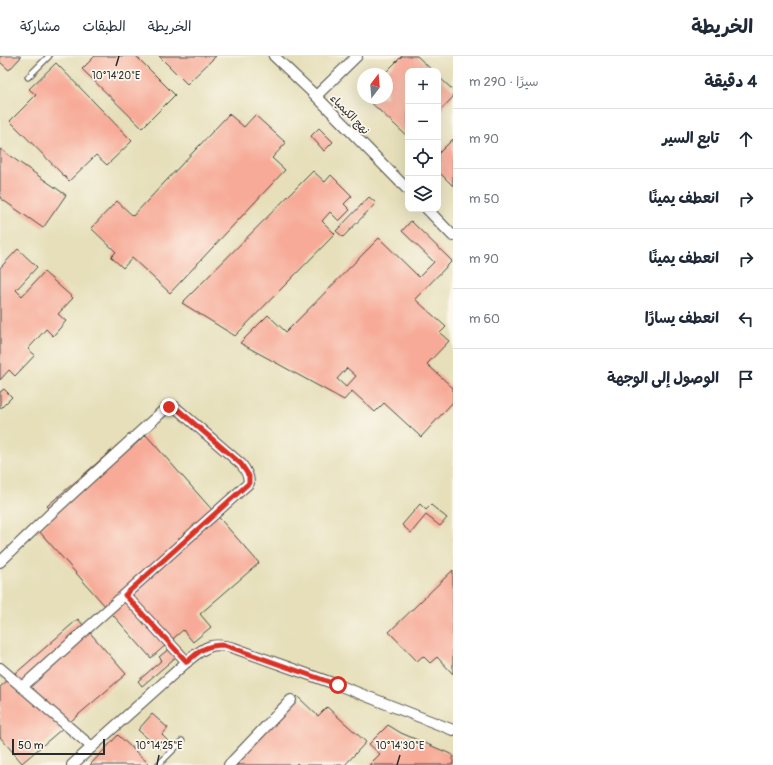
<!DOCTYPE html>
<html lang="ar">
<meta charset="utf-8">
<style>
body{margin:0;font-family:Pangolin,"Playpen Sans Arabic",sans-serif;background:#f6f6f7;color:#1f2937;direction:rtl}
.controls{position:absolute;right:12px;top:12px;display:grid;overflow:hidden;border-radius:8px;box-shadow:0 4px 16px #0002}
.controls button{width:36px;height:36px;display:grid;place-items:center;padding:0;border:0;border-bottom:1px solid #e0e1e3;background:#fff;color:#1f2937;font:20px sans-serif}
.compass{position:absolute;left:357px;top:12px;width:36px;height:36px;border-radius:50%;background:#fff;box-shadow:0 4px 16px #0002;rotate:16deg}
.scale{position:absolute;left:12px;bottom:10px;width:93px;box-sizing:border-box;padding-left:4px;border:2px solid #2b2b2b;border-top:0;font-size:11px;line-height:14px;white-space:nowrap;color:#2b2b2b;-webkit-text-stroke:3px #fbf7ec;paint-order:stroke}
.stop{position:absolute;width:12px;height:12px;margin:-9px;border:3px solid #d93025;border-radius:50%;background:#fff}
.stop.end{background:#d93025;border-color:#fff;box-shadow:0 1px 4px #0008}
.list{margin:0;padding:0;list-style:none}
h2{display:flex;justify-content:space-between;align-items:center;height:52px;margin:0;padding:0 16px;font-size:17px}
h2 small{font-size:13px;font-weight:400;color:#747a83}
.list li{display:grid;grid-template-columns:26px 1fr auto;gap:12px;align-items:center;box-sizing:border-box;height:60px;padding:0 16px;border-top:1px solid #e0e1e3}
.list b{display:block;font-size:15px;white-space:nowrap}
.list em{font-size:13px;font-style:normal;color:#747a83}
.icon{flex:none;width:22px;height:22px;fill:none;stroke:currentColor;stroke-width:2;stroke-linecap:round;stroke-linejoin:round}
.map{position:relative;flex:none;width:453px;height:709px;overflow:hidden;direction:ltr}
header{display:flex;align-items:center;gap:24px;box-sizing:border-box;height:56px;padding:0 20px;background:#fff;border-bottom:1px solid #e0e1e3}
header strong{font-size:19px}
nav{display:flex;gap:22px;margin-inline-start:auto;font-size:14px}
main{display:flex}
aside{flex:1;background:#fff}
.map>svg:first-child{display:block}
.building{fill:#f7aa97;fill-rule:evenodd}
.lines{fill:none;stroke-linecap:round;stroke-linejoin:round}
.lane-casing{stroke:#474640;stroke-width:7}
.street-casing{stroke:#474640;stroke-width:12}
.lane{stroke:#fff;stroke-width:5}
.street{stroke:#fff;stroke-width:10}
.route{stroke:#d93025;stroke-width:5}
.ticks{fill:none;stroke:#2b2b2b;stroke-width:1.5}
.labels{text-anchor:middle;stroke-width:3.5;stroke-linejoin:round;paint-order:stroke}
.street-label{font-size:11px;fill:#2b2b2b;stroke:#fbf7ec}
.ticks-label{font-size:10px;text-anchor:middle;fill:#2b2b2b;stroke:#fbf7ec;stroke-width:3.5;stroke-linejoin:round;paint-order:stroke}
</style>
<header>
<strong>الخريطة</strong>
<nav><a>الخريطة</a><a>الطبقات</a><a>مشاركة</a></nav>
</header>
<main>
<aside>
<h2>4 دقيقة<small>سيرًا · 290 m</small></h2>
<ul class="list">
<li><svg class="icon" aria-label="ahead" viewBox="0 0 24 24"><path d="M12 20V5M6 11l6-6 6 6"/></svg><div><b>تابع السير</b></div><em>90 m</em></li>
<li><svg class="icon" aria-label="right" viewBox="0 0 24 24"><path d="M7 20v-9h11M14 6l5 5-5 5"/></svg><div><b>انعطف يمينًا</b></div><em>50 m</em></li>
<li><svg class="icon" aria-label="right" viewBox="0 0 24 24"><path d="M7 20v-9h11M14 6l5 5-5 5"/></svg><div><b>انعطف يمينًا</b></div><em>90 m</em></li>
<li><svg class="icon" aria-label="left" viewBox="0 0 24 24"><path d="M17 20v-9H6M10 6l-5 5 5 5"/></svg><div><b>انعطف يسارًا</b></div><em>60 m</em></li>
<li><svg class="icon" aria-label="arrive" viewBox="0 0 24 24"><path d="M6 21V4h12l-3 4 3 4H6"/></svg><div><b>الوصول إلى الوجهة</b></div></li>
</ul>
</aside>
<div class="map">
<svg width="453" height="709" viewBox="0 0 453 709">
<rect width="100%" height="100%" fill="#fbf7ec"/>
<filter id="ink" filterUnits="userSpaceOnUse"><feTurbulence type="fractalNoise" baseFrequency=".025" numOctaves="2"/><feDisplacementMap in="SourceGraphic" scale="8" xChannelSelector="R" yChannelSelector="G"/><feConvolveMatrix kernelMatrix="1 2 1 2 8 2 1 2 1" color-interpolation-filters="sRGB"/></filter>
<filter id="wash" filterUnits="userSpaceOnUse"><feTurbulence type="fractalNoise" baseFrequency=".012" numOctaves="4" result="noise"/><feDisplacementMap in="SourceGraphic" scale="16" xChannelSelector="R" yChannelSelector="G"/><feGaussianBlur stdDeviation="0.9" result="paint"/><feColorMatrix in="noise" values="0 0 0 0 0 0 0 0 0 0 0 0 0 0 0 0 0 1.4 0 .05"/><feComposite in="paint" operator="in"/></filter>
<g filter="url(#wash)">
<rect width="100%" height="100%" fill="#e6dfba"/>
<g id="blocks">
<g class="building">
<path d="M 0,0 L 20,0 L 21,1 L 9,14 L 0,6 Z"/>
<path d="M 95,0 L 136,0 L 175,39 L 142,72 L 82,13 Z"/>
<path d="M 159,0 L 216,0 L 187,28 Z"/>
<path d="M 402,0 L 417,0 L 433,15 L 408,15 L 408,81 L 366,42 L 387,42 L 387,18 L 384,18 Z"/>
<path d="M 56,7 L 132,85 L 107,109 L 96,99 L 69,125 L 10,65 L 36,39 L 29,33 Z"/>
<path d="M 438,20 L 453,34 L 453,41 L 438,57 Z"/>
<path d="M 229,58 L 244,71 L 255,59 L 286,87 L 272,102 L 285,114 L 170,237 L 132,202 L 123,212 L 111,201 L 116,196 L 91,172 L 117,145 L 133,160 Z"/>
<path d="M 319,72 L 333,86 L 324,95 L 311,80 Z"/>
<path d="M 453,83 L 453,130 L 438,115 L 438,98 Z"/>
<path d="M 0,93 L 66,139 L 43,172 L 0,142 Z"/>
<path d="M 313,115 L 325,126 L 331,119 L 352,140 L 344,148 L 350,154 L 339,165 L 330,156 L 322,165 L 335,178 L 235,280 L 182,247 Z"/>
<path d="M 369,141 L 376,147 L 343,181 L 336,175 Z"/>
<path d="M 411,165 L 452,205 L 415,243 L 446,271 L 440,277 L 449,285 L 427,308 L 453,332 L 453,346 L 421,381 L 384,347 L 375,356 L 352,335 L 344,344 L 240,287 L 268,259 L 286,276 L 379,182 L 419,221 L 434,206 L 402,175 ZM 347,312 L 356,320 L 346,331 L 337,323 Z"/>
<path d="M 18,193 L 37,211 L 16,234 L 22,240 L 44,216 L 73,242 L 58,258 L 66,265 L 53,280 L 46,273 L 28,293 L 35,299 L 15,320 L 9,314 L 0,324 L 0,212 Z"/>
<path d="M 4,333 L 12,341 L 0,353 L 0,336 Z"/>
<path d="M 146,379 L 259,507 L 200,558 L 211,571 L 193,586 L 183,574 L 151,602 L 38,474 L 55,459 L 47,450 L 125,383 L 132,391 Z"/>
<path d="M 420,448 L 426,454 L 431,449 L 447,462 L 440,470 L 426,459 L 411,477 L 402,469 Z"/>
<path d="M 453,514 L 453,618 L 437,601 L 430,607 L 423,600 L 417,605 L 389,576 Z"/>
<path d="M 78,563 L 126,618 L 22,707 L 0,681 L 0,631 Z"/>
<path d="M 176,587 L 183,595 L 142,630 L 138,625 L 162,604 L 159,601 Z"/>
<path d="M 297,640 L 318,660 L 327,651 L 366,686 L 345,709 L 299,709 L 297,707 L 296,709 L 233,709 Z"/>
<path d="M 152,658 L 168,672 L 162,679 L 168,685 L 160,693 L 138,674 Z"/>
<path d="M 388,669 L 401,677 L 453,699 L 453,709 L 369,709 L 380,698 L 369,688 Z"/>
<path d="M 118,679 L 148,707 L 146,709 L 90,709 Z"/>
</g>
</g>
</g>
<g filter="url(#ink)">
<use href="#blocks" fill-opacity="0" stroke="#474640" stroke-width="1"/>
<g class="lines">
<defs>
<g id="lane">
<path d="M 28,21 L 49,0"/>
<path d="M 158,709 L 182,685"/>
</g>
<g id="street">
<path d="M 274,0 L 316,40 L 408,134"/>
<path d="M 316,40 L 357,0"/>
<path d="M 427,153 L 453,180"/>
<path d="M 0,506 L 48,460 L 164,354 L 169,351 L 175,351 L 241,408 C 246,414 249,419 249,427 L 22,631"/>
<path d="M 125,539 L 187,606"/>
<path d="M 0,612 L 92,691"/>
<path d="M 72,709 L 190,603 C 206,590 213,586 234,592 L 338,629 L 453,674"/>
<path d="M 229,709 L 291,644"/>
</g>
</defs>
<use href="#lane" class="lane-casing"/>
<use href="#street" class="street-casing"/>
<use href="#lane" class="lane"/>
<use href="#street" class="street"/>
</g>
</g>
<g class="lines" filter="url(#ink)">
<path class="route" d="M 169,351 L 175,351 L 241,408 L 249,420 L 249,427 L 125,539 L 187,606 C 200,594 206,589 224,589 L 338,629"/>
</g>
<path class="ticks" d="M 116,10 L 119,0M 157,709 L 159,699M 397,709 L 400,699"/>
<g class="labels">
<g class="street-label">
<text transform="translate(350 58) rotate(46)" y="4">نهج الكيمياء</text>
</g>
</g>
<g class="ticks-label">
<text x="116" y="23">10°14'20"E</text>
<text x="159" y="693">10°14'25"E</text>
<text x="400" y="693">10°14'30"E</text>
</g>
</svg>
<div class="controls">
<button>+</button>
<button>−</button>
<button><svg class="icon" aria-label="locate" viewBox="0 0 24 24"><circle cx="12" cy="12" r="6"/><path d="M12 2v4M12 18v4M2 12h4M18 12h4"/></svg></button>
<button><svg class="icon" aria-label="layers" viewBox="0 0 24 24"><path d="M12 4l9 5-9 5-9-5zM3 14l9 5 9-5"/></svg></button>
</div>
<svg class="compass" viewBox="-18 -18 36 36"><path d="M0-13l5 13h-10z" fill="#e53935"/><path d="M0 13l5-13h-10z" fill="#747a83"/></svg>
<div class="scale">50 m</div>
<div class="stop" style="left:338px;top:629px"></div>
<div class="stop end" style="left:169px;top:351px"></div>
</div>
</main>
